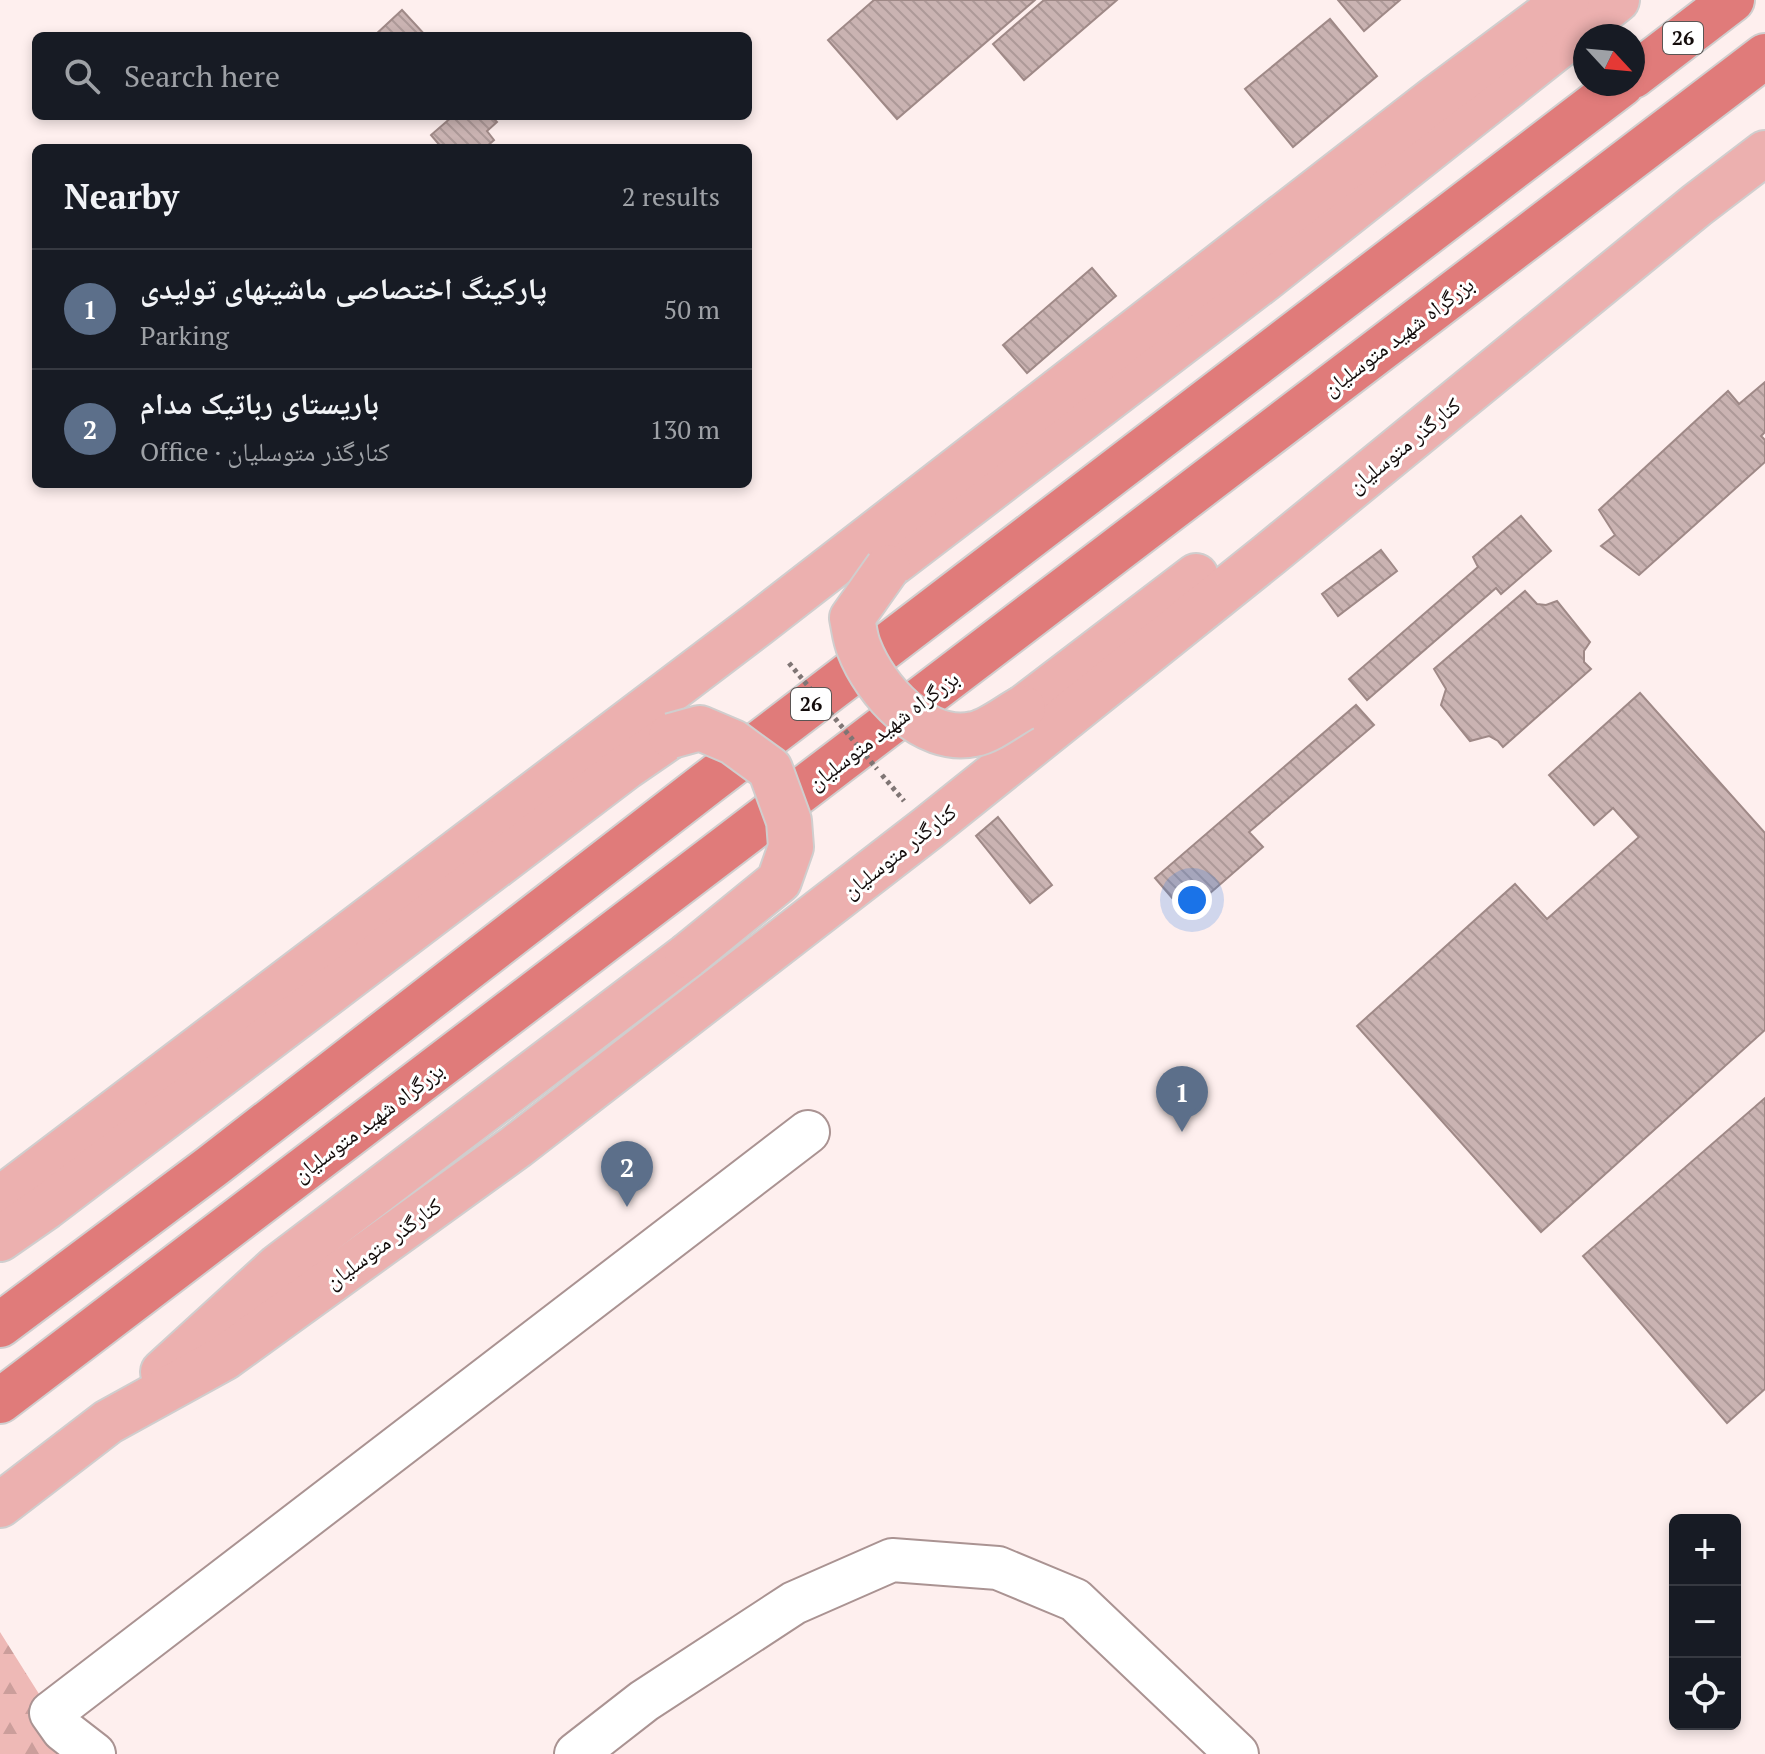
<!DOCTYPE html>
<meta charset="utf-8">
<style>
body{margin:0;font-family:"PT Serif","Noto Naskh Arabic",serif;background:#20242c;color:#f1f3f6}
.controls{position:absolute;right:24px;bottom:24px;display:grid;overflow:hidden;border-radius:12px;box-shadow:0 4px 12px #0003}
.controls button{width:72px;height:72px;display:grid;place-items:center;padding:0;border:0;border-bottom:2px solid #363941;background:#171b24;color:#f1f3f6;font:40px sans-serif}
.compass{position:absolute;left:1573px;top:24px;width:72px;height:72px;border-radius:50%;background:#171b24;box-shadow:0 4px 12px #0003;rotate:116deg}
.you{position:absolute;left:1192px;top:900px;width:28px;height:28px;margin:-20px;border:6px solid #fff;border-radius:50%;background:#1a73e8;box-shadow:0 0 0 12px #1a73e833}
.badge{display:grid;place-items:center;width:52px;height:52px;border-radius:50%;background:#97b4ae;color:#fff;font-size:26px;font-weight:700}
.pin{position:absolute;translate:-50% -66px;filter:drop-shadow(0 2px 4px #0008)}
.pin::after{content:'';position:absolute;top:42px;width:28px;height:24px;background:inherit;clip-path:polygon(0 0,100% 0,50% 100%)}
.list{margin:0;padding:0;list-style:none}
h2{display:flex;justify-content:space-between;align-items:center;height:104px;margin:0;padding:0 32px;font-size:34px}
h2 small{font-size:26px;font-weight:400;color:#9ea1a6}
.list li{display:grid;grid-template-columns:52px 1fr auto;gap:24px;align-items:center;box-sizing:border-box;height:120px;padding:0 32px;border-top:2px solid #363941}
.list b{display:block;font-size:30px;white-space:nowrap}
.list p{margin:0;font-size:26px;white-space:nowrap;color:#9ea1a6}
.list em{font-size:26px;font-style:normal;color:#9ea1a6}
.icon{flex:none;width:44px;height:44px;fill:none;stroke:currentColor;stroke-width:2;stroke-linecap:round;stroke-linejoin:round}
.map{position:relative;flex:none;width:1765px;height:1754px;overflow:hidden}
.search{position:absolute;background:#171b24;box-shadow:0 4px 12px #0003;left:32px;top:32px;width:720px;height:88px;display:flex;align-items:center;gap:20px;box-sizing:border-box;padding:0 28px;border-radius:12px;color:#9ea1a6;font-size:30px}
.panel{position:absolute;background:#171b24;box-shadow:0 4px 12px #0003;left:32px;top:144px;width:720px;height:344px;border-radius:12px}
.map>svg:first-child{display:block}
.forest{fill:url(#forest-firs)}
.building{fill:url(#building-back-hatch);stroke:#9f8987;stroke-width:2}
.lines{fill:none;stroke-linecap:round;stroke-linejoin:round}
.minor-casing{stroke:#aa9392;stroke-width:46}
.major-casing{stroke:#d0cece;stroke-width:48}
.highway-casing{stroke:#d0cece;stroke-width:48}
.path{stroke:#7f7574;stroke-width:5;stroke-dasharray:4 4;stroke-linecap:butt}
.minor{stroke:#fff;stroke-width:42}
.major{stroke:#ecb0af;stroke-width:44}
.highway{stroke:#e07b7a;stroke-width:44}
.major-bridge-casing{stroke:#d0cece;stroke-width:48;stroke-linecap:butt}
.path-bridge{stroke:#7f7574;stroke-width:5;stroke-dasharray:4 4;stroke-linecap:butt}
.major-bridge{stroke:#ecb0af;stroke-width:44}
.labels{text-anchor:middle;stroke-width:6;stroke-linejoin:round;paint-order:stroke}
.shield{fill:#fff;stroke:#5a5554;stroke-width:2}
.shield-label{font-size:20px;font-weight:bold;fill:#130c0b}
.street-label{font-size:22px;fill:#130c0b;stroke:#fff}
</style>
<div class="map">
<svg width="1765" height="1754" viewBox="0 0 1765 1754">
<defs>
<pattern id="forest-firs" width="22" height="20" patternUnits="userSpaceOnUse" patternTransform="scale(2)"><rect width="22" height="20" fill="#eeb9b6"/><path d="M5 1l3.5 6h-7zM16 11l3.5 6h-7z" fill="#cb9e9b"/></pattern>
<pattern id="building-back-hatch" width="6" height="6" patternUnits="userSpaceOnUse" patternTransform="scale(2)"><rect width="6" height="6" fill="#cab3b2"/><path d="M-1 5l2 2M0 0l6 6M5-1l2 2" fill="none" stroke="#ad9998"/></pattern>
</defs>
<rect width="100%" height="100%" fill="#feefee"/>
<path class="forest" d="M 0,1632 L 51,1713 L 94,1754 L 0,1754 Z"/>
<g class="building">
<path d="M 874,0 L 1035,0 L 897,119 L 828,40 Z"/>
<path d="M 1044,0 L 1117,0 L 1024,80 L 993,44 Z"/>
<path d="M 1338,0 L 1400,0 L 1364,31 Z"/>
<path d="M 402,10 L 426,36 L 374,36 Z"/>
<path d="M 1330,19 L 1377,76 L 1293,147 L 1245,89 Z"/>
<path d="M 453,116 L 491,116 L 497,122 L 487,131 L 494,140 L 485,148 L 442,148 L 431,135 Z"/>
<path d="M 1092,268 L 1116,296 L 1027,373 L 1003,345 Z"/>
<path d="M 1765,382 L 1765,432 L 1761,436 L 1765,440 L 1765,462 L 1639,575 L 1601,546 L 1615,535 L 1599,510 L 1728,391 L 1739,404 Z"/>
<path d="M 1521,516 L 1551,551 L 1501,594 L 1496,588 L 1367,700 L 1349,679 L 1478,567 L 1473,557 Z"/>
<path d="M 1381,550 L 1397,571 L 1338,616 L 1322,594 Z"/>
<path d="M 1525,591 L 1537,604 L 1546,605 L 1557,601 L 1590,642 L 1584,651 L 1584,662 L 1591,669 L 1503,747 L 1498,741 L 1489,736 L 1470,741 L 1441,705 L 1446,689 L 1434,669 Z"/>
<path d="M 1640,693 L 1765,833 L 1765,1030 L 1541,1232 L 1357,1026 L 1515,884 L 1547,919 L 1639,837 L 1613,808 L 1594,825 L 1549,775 Z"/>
<path d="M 1356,705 L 1374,725 L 1249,832 L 1263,847 L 1186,914 L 1155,878 Z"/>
<path d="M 998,817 L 1052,885 L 1030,903 L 976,836 Z"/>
<path d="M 1765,1098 L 1765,1389 L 1727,1423 L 1583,1256 Z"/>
</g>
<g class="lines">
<defs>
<g id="minor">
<path d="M 94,1754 L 63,1730 L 51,1713 L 808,1132"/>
<path d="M 576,1754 L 644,1701 L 794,1603 L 892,1560 L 998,1568 L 1075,1600 L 1237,1754"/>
</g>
<g id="major">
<path d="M 888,567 L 1266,278 L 1617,0"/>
<path d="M 1023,708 L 1196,576"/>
<path d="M 0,1199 L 758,624 L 1436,98 L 1567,0"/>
<path d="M 0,1239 L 46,1207 L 626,767 L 671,736"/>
<path d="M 163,1372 L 279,1266 L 687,956"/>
<path d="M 0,1505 L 108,1422 L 224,1358 L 517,1146 L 928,828 L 1270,554 L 1697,205 L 1765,153"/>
</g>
<g id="highway">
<path d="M 1633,76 L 1732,0"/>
<path d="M 0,1325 L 211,1167 L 706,784 L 1622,84"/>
<path d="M 0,1401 L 1765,56"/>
</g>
</defs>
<use href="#minor" class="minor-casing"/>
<use href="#major" class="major-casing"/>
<use href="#highway" class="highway-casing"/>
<path class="path" d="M 882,775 L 904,801"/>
<use href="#minor" class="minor"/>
<use href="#major" class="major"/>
<use href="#highway" class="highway"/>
<defs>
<g id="major-bridge">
<path d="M 888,567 L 852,618 C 854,627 855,639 859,648 C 875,690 924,745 974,734 C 990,731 1008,716 1023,708"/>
<path d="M 671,736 L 700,728 L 733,742 L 770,769 L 789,821 L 791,847 L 779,881 L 687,956"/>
</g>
</defs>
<use href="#major-bridge" class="major-bridge-casing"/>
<path class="path-bridge" d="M 789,663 L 877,769"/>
<use href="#major-bridge" class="major-bridge"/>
</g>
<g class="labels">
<g class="shield">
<rect x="1663" y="22" width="40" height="32" rx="6"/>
<rect x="791" y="688" width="40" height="32" rx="6"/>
</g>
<g class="shield-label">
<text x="1683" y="45">26</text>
<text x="811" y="711">26</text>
</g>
<g class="street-label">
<text transform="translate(1398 336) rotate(-37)" y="8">بزرگراه شهید متوسلیان</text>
<text transform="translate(1404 445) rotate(-39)" y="8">کنارگذر متوسلیان</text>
<text transform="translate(883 730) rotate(-37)" y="8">بزرگراه شهید متوسلیان</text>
<text transform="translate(899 851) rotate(-38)" y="8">کنارگذر متوسلیان</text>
<text transform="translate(368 1122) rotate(-37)" y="8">بزرگراه شهید متوسلیان</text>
<text transform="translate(383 1243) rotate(-36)" y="8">کنارگذر متوسلیان</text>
</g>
</g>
</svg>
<div class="controls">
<button>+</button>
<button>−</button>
<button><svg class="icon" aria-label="locate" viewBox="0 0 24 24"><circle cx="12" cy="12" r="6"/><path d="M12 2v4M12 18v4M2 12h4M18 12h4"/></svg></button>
</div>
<svg class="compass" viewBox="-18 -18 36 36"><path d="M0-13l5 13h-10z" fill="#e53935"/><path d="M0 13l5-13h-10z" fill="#9ea1a6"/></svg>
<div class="you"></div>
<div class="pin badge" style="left:1182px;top:1132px;background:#5c6f8a">1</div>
<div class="pin badge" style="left:627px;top:1207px;background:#5c6f8a">2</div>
<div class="search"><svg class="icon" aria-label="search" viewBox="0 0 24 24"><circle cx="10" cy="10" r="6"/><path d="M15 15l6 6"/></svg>Search here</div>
<section class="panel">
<h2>Nearby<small>2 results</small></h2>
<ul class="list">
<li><span class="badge" style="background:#5c6f8a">1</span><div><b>پارکینگ اختصاصی ماشینهای تولیدی</b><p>Parking</p></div><em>50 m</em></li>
<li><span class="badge" style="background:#5c6f8a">2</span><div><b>باریستای رباتیک مدام</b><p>Office · کنارگذر متوسلیان</p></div><em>130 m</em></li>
</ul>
</section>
</div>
